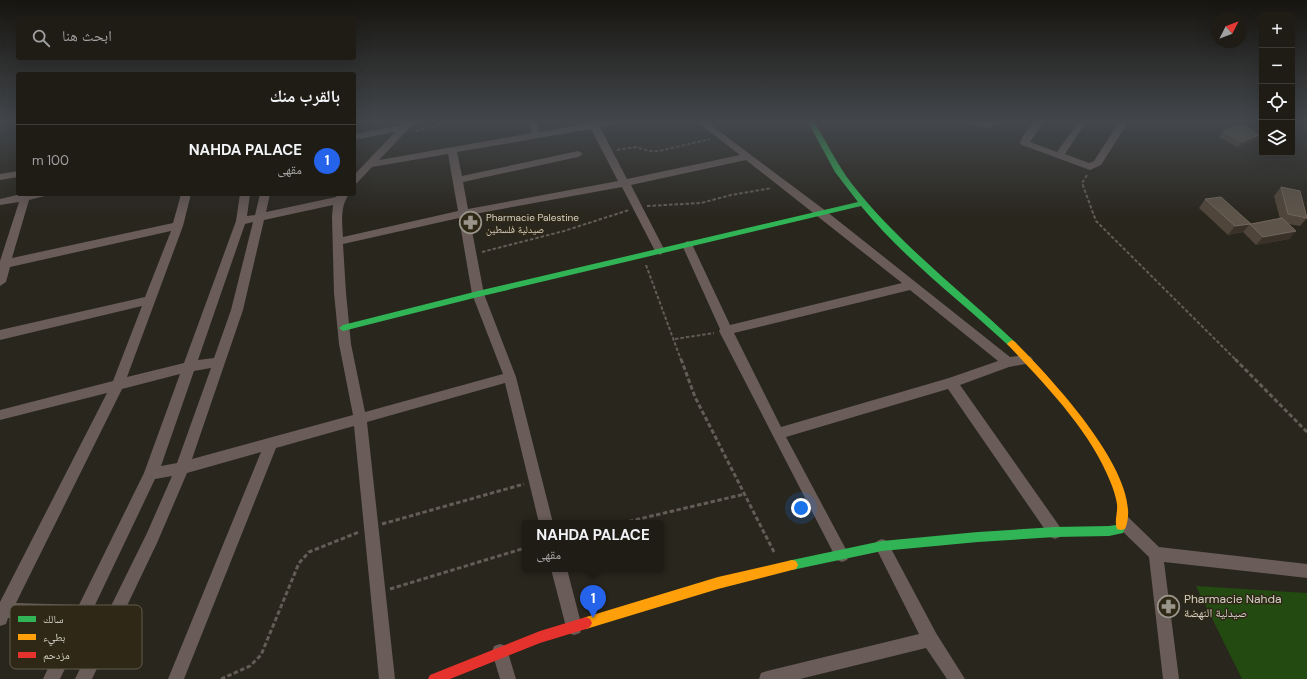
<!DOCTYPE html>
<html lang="ar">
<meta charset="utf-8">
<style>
body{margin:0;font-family:"DM Sans","Noto Naskh Arabic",sans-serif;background:#27251f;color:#f1f3f6;direction:rtl}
.controls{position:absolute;right:12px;top:12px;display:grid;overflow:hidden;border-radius:4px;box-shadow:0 4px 16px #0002}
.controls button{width:36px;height:36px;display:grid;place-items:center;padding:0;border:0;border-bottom:1px solid #3c3a35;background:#1f1c16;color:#f1f3f6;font:20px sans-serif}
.compass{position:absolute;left:1211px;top:12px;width:36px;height:36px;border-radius:50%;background:#1f1c16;box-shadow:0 4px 16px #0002;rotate:48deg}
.you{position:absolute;left:801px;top:508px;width:14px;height:14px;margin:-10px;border:3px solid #fff;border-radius:50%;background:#1a73e8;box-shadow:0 0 0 6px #1a73e833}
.badge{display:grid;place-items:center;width:26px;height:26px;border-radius:50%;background:#2563eb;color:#fff;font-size:13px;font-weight:700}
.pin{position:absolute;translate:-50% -33px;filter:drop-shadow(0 1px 2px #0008)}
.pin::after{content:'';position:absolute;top:21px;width:14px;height:12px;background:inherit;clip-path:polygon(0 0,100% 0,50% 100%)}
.popup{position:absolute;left:522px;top:520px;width:142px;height:52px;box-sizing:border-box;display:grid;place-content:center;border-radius:4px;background:#1f1c16;filter:drop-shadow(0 1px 3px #0005);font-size:13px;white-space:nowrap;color:#a1a1a1}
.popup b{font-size:15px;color:#f1f3f6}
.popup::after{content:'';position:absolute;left:50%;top:100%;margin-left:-8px;border:8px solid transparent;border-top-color:#1f1c16}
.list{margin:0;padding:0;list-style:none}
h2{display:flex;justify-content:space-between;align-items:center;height:52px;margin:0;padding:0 16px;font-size:17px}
h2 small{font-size:13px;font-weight:400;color:#a1a1a1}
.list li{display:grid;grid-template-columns:26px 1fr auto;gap:12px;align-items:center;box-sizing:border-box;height:72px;padding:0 16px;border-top:1px solid #3c3a35}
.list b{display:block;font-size:15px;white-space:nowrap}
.list p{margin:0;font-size:13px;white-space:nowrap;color:#a1a1a1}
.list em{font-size:13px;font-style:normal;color:#a1a1a1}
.icon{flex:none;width:22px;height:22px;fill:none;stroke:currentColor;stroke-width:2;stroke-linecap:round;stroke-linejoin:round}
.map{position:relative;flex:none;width:1307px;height:679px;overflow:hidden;direction:ltr}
.search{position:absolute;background:#1f1c16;box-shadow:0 4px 16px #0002;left:16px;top:16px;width:340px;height:44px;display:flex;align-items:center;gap:10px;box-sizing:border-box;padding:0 14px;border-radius:4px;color:#a1a1a1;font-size:15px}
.panel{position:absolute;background:#1f1c16;box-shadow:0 4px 16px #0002;left:16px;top:72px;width:340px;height:124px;border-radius:4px;direction:rtl}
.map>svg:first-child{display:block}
.green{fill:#234a11}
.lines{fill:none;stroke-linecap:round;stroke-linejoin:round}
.path-far1{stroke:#635c57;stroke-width:2;stroke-dasharray:3.5 2;stroke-linecap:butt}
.path{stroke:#635c57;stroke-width:3;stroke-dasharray:4.5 2.5;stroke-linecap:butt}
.street{fill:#695c59;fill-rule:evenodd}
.fast{fill:#30b455;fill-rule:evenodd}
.slow{fill:#ff9f0a;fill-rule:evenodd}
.jam{fill:#e5322d;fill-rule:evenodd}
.wall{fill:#50453a}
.shaded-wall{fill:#3a3228}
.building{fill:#5e5449;stroke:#71675c}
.labels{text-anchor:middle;stroke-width:3;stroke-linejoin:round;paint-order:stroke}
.poi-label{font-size:10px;fill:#d5d1c6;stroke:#2f2817;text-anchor:start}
.near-poi-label{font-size:12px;fill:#d5d1c6;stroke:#2f2817;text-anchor:start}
.key{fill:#2f2817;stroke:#615b4c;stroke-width:1}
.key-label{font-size:11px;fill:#d5d1c6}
</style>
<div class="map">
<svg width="1307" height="679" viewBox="0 0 1307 679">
<rect width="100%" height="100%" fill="#29261d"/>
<path class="green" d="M 1196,586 L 1307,593 L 1307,679 L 1242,679 Z"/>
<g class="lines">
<g class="path-far1">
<path d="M 416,131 L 455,122"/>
<path d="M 617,150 L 636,147 L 649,151 L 659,151 L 710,139"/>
<path d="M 1087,175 L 1082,183 L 1096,221 L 1236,360"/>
<path d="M 647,206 L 701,203 L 731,195 L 772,188"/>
<path d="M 482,252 L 564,231 L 629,210"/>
<path d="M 646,265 L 681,360"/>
<path d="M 675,339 L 714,333"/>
</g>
<g class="path">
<path d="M 681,359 L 695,397 L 775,554"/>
<path d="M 1235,359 L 1307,432"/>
<path d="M 622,523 L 745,494"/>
<path d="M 382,524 L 524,484"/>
<path d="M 390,589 L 525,548"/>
<path d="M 221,679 L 250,666 L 261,655 L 299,563 L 309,552 L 359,532"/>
</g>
<g class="street">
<path d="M 405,122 L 415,122 L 379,160 L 532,133 L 528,122 L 536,122 L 540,132 L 594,122 L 617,122 L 616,124 L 600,127 L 627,179 L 740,155 L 697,122 L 707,122 L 826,211 L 1010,357 L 1027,355 L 1031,357 L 1033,360 L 1031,363 L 1009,367 L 960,385 L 1060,527 L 1062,532 L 1060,537 L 1055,539 L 1050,537 L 948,389 L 786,437 L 849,555 L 847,560 L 842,562 L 837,560 L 719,331 L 720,329 L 682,245 L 687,241 L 691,242 L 730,325 L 902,283 L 746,160 L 631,185 L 665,251 L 660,255 L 655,251 L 622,187 L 469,215 L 484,294 L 516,377 L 553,523 L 539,523 L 505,383 L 367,422 L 395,679 L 379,679 L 354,426 L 276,448 L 184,679 L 168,679 L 261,452 L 187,473 L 157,543 L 92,679 L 75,679 L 103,621 L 88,621 L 60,679 L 43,679 L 71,620 L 8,618 L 6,624 L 0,626 L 0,602 L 107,393 L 0,420 L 0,410 L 113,381 L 142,306 L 0,340 L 0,330 L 145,297 L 171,231 L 10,267 L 6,282 L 0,286 L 0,261 L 19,202 L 0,205 L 0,199 L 21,194 L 46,194 L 45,196 L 29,200 L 12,258 L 173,223 L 181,194 L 191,194 L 183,226 L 127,377 L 184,363 L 236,221 L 240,194 L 250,194 L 247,216 L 255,215 L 260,194 L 270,194 L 266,212 L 336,197 L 338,194 L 349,194 C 340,207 342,222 343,237 L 458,211 L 448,154 L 372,167 L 357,183 L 354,184 L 354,175 L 395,132 L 354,140 L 354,134 L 402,125 ZM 591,129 L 618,181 L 468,209 L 463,182 L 578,157 L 583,154 L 578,151 L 462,176 L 457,152 ZM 333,205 L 332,217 L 334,293 L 339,344 L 353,415 L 192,459 L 243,310 L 264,220 ZM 459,218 L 472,294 L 503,374 L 365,412 L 351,344 L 346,293 L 343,244 ZM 253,222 L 231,310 L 214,358 L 198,360 L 245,224 ZM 910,290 L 998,361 L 949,378 L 781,427 L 734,333 ZM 211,368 L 177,463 L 161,466 L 194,371 ZM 180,374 L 144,473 L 79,605 L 16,603 L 122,389 ZM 172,476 L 147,533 L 111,606 L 95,605 L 155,479 Z"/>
<path d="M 969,122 L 1004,122 L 987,128 L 971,124 Z"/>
<path d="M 1035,122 L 1044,122 L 1030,142 L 1057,152 L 1078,122 L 1086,122 L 1065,154 L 1089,163 L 1094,161 L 1119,122 L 1128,122 L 1101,165 L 1090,170 L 1022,145 L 1020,143 L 1024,134 Z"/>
<path d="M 18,171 L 18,177 L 0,180 L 0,174 Z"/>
<path d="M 1123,515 L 1128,517 L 1159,547 L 1307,564 L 1307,578 L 1164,562 L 1179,679 L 1163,679 L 1149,557 L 1118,527 L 1116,522 L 1118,517 Z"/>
<path d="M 882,539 L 887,541 L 936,633 L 965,679 L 947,679 L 926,648 L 800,679 L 759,679 L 761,673 L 767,671 L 919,634 L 875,546 L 877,541 Z"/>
<path d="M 551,569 L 567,569 L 582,627 L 580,633 L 574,635 L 568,633 L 566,627 Z"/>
<path d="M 500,644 L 506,646 L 516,679 L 500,679 L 492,652 L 494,646 Z"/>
</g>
<g class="fast">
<path d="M 808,122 L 814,122 C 827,142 837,165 852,184 C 898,243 960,290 1015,342 L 1017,344 L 1015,346 L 1009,346 C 960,300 904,259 861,206 L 478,297 L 343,331 L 339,328 L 343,325 L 478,291 L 858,202 L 835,172 Z"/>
<path d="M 1121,520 L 1125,521 L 1126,525 L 1123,533 L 1109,536 L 1055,537 L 978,542 L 882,551 L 792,570 L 788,569 L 786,565 L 788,561 L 792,560 L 882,541 L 978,532 L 1055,527 L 1109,526 L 1116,525 L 1117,521 Z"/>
</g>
<g class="slow">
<path d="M 1012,340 L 1015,342 C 1048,375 1147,479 1125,529 L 1121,530 L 1117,529 C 1114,521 1118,512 1117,504 C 1116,497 1113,488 1110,481 C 1091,432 1045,384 1009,346 L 1007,344 L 1009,342 Z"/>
<path d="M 792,560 L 796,561 L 798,565 L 796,569 L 792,570 L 718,589 L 586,629 L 582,627 L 580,623 L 582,619 L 586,617 L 718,577 Z"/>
</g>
<path class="jam" d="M 586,617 L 590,619 L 592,623 L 590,627 L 586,629 L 540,643 L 450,679 L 428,679 L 430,675 L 540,631 Z"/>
</g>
<g class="wall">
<path d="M 1223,131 L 1255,140 L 1237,147 L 1219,137 Z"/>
<path d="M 1281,187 L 1307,216 L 1307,218 L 1300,226 L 1288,224 L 1296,231 L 1289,239 L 1256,245 L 1243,232 L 1228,235 L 1199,208 L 1205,199 L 1251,224 L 1280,219 L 1274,196 Z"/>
</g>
<g class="shaded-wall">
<path d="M 1259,135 L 1255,140 L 1237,147 L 1241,142 Z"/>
<path d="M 1250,224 L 1243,232 L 1228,235 L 1235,226 Z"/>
<path d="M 1296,231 L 1289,239 L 1256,245 L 1263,237 Z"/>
</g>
<g class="building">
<path d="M 1241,124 L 1259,135 L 1241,142 L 1223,131 Z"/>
<path d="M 1281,187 L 1300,191 L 1307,218 L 1288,214 Z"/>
<path d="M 1221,197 L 1251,224 L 1282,218 L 1296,231 L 1263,237 L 1250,224 L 1235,226 L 1205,199 Z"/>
</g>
<linearGradient id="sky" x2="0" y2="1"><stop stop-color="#171510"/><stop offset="0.56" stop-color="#43474c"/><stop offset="1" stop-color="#43474c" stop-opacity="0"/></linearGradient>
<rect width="1307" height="217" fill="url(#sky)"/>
<defs>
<symbol id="pharmacy-ring" viewBox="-11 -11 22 22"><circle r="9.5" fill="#2f2817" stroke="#99958b" stroke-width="1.5"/><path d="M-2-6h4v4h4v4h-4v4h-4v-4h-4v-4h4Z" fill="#99958b"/></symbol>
</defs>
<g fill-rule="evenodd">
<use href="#pharmacy-ring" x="458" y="210" width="25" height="25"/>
<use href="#pharmacy-ring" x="1156" y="594" width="25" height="25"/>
</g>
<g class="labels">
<g class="poi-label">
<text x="486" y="221">Pharmacie Palestine<tspan x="486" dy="12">صيدلية فلسطين</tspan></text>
</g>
<g class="near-poi-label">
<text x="1184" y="603">Pharmacie Nahda<tspan x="1184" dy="14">صيدلية النهضة</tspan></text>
</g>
</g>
<rect x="10" y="605" width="132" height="64" rx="6" class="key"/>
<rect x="18" y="616" width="18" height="6" fill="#30b455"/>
<rect x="18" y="634" width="18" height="6" fill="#ff9f0a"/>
<rect x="18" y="652" width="18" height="6" fill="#e5322d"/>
<g class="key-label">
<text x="43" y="623">سالك</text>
<text x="43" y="641">بطيء</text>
<text x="43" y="659">مزدحم</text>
</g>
</svg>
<div class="controls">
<button>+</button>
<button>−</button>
<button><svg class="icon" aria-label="locate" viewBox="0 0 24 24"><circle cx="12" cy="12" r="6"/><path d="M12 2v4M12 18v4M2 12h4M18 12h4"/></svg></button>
<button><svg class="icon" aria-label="layers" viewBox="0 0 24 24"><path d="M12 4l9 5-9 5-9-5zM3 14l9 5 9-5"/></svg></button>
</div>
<svg class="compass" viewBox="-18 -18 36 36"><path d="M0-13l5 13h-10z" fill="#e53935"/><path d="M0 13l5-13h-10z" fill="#a1a1a1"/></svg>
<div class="you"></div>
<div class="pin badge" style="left:593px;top:618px">1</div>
<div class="popup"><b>NAHDA PALACE</b>مقهى</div>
<div class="search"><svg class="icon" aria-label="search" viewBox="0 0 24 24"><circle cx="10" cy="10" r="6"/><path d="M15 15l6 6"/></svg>ابحث هنا</div>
<section class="panel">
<h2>بالقرب منك<small></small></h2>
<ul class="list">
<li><span class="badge">1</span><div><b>NAHDA PALACE</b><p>مقهى</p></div><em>100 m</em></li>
</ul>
</section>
</div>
